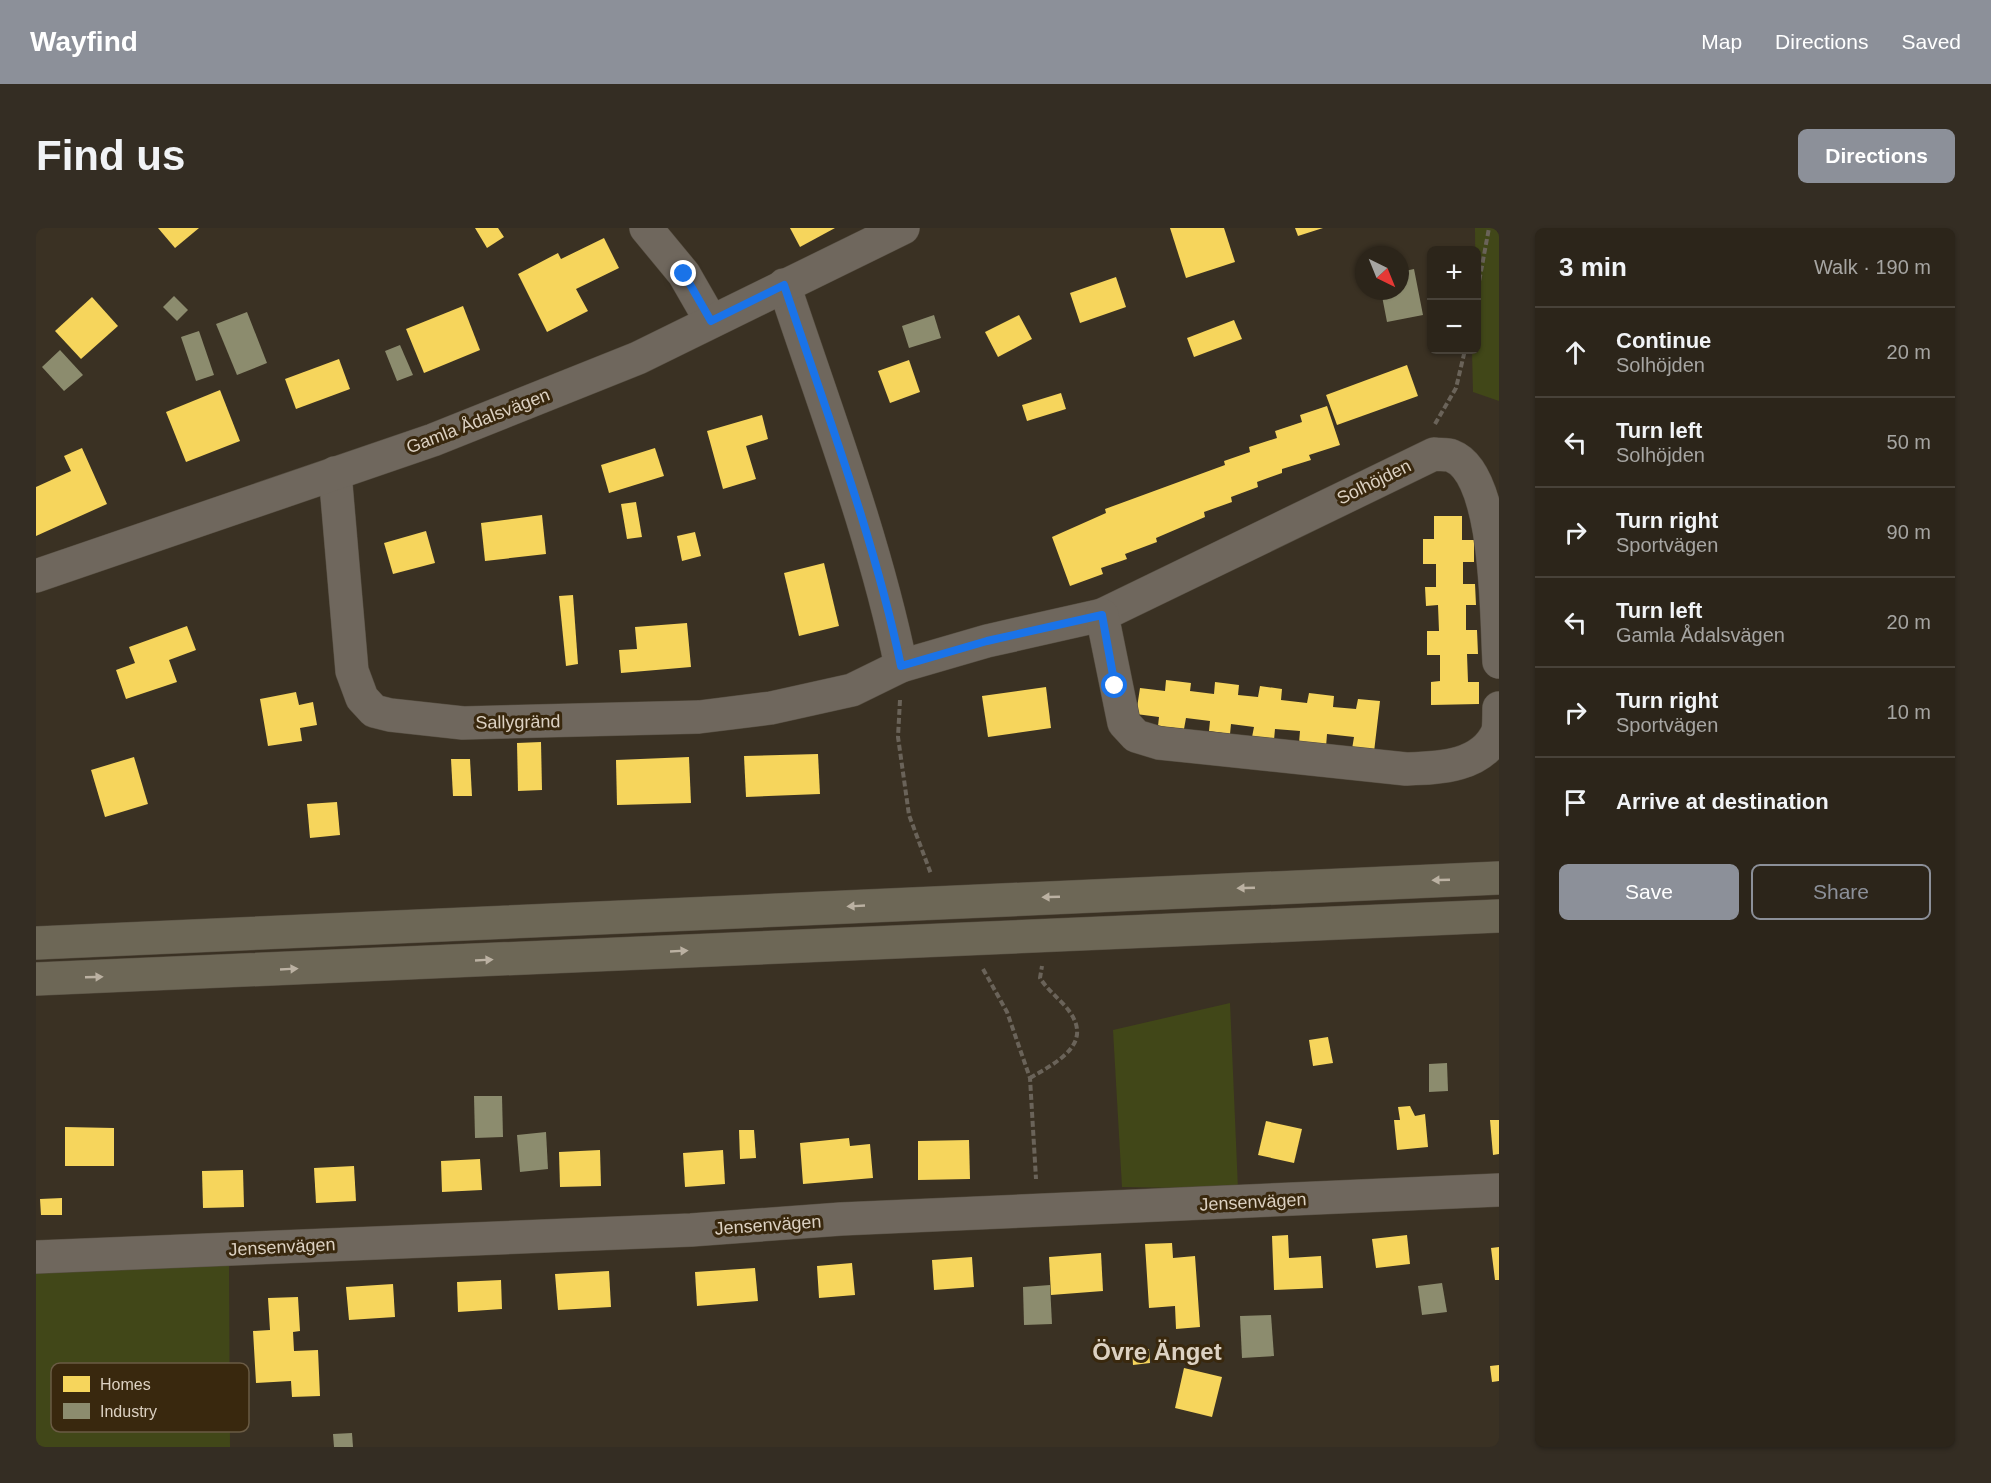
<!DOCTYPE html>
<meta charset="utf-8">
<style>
body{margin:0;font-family:Helvetica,sans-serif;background:#342d23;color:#f1f3f6}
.controls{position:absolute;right:18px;top:18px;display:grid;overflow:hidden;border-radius:9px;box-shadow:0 2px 4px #0004}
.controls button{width:54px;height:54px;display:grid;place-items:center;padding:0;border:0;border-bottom:2px solid #484239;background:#2c251a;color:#f1f3f6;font:30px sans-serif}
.compass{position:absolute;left:1319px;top:18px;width:54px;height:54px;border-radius:50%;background:#2c251a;box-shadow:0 2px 4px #0004;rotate:137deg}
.stop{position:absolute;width:18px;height:18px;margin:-14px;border:4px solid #1a73e8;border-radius:50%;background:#fff}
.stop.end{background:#1a73e8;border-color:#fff;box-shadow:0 2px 6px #0008}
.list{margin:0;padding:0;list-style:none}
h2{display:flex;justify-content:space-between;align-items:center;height:78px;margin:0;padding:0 24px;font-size:26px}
h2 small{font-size:20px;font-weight:400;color:#a6a5a2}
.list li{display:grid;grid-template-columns:39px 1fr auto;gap:18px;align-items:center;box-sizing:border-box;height:90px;padding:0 24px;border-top:2px solid #484239}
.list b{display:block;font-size:22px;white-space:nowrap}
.list p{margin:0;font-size:20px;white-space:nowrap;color:#a6a5a2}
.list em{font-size:20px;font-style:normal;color:#a6a5a2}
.actions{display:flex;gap:12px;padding:18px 24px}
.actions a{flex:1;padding:14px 0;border:2px solid #8c9099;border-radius:9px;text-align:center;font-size:21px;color:#8c9099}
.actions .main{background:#8c9099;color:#fff}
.icon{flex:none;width:33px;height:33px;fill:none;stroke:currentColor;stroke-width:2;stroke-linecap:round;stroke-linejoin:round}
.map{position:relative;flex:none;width:1463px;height:1219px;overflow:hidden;border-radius:9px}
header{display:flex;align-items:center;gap:36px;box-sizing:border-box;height:84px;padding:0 30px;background:#8c9099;color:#fff}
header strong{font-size:28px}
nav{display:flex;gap:33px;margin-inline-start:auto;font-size:21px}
.intro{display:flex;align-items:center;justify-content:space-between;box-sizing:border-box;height:144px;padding:0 36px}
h1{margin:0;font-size:42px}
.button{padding:15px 27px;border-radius:9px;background:#8c9099;color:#fff;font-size:21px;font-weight:700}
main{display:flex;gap:36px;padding:0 36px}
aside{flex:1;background:#2c251a;border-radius:9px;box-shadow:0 2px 4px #0004}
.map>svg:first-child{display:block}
.green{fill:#414718}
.homes{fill:#f6d55c}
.industry{fill:#8c8c6e}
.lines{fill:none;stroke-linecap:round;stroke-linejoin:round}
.street-casing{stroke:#554d40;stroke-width:34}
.highway-casing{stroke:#554d40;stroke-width:34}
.path{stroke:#6a6359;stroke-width:4;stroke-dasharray:6 3;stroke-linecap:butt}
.street{stroke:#6f675d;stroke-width:33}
.highway{stroke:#6d6756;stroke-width:33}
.oneway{fill:#bbb1a2}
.route{stroke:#1a73e8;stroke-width:8}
.labels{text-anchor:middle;stroke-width:6;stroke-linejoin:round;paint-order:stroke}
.street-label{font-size:18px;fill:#dcd1c2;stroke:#39280e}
.district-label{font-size:24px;font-weight:bold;fill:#dcd1c2;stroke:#39280e}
.key{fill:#39280e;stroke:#6a5b44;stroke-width:1.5}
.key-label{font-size:16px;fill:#dcd1c2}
</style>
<header>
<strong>Wayfind</strong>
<nav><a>Map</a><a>Directions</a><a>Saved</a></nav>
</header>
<div class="intro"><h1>Find us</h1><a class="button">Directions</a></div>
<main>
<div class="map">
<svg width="1463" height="1219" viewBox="0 0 1463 1219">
<rect width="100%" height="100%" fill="#3a3123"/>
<g class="green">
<path d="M 1439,0 L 1463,0 L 1463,173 L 1437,164 L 1436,122 L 1440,122 Z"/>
<path d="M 1194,775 L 1202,961 L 1086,959 L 1077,802 Z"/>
<path d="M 193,1035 L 194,1219 L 0,1219 L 0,1045 Z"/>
</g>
<g class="homes">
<path d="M 122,0 L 163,0 L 139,20 Z"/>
<path d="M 439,0 L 462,0 L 468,9 L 451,20 Z"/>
<path d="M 754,0 L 799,0 L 764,19 Z"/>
<path d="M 1134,0 L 1188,0 L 1199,34 L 1150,50 Z"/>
<path d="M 1259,0 L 1287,0 L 1262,8 Z"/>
<path d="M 568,10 L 583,40 L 540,61 L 552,83 L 511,104 L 482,46 L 522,25 L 525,31 Z"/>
<path d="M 1080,49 L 1090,79 L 1044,95 L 1034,65 Z"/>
<path d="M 56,69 L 82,98 L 45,131 L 19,103 Z"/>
<path d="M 427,78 L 444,122 L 388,145 L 370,101 Z"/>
<path d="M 983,87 L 996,111 L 962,129 L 949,104 Z"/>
<path d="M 1198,92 L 1206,111 L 1158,129 L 1151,110 Z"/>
<path d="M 303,131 L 314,161 L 260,181 L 249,151 Z"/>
<path d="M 873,132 L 884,164 L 854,175 L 842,143 Z"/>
<path d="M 1371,137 L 1382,168 L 1301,197 L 1290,167 Z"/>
<path d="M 184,162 L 204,213 L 150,234 L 130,184 Z"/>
<path d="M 1025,165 L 1030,181 L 991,193 L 986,177 Z"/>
<path d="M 1291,178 L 1304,217 L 1273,227 L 1275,232 L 1246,241 L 1246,245 L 1221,254 L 1222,259 L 1195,269 L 1196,274 L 1168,284 L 1169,289 L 1120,310 L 1121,314 L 1089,326 L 1091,331 L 1065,340 L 1067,346 L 1034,358 L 1016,309 L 1070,285 L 1069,281 L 1189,237 L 1188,233 L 1214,224 L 1213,219 L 1241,210 L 1239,203 L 1266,194 L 1264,187 Z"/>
<path d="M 726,187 L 732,211 L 710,218 L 720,251 L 687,261 L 671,203 Z"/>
<path d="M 46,220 L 71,276 L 0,308 L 0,259 L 35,243 L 28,228 Z"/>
<path d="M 619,220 L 628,248 L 573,265 L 565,237 Z"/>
<path d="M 600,274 L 606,309 L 591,311 L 585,276 Z"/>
<path d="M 506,287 L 510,326 L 449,333 L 445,295 Z"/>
<path d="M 1398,288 L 1426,288 L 1426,312 L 1438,312 L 1438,334 L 1427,334 L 1427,356 L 1439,356 L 1440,377 L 1430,377 L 1430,402 L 1441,402 L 1442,426 L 1431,426 L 1432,454 L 1443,454 L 1443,476 L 1395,477 L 1395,454 L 1404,453 L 1404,427 L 1391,427 L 1391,403 L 1403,403 L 1402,377 L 1390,378 L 1389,359 L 1400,359 L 1400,336 L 1387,336 L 1387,311 L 1398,311 Z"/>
<path d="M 390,303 L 399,335 L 357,346 L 348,315 Z"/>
<path d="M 659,304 L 665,328 L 646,333 L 641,308 Z"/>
<path d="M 788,335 L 803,398 L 763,408 L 748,345 Z"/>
<path d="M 537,367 L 542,436 L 530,438 L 523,368 Z"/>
<path d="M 651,395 L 655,439 L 585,445 L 583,422 L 601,421 L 599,399 Z"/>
<path d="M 151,398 L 160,422 L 133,432 L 141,454 L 90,471 L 80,442 L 99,435 L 93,419 Z"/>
<path d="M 1130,452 L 1155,455 L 1154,463 L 1178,466 L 1179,454 L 1203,457 L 1202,467 L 1222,469 L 1224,458 L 1246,461 L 1245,472 L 1271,475 L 1273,465 L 1298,468 L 1297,479 L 1320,481 L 1322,471 L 1344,473 L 1338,524 L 1316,521 L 1318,509 L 1291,506 L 1290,519 L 1263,515 L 1264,503 L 1239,501 L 1238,512 L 1216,509 L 1218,499 L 1195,496 L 1194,506 L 1173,503 L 1174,493 L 1150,490 L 1148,501 L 1122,498 L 1123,489 L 1100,486 L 1104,460 L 1129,463 Z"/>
<path d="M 1010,459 L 1015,500 L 952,509 L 946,468 Z"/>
<path d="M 260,464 L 263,477 L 277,474 L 281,497 L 264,500 L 266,513 L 232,518 L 224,471 Z"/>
<path d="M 505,514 L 506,562 L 482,563 L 481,515 Z"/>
<path d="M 782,526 L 784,566 L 710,569 L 708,528 Z"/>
<path d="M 98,529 L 112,576 L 69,589 L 55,542 Z"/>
<path d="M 653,529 L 655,575 L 581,577 L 580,532 Z"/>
<path d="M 415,531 L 434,531 L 436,568 L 417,568 Z"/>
<path d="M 301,574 L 304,607 L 274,610 L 271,576 Z"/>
<path d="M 1292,809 L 1297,835 L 1277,838 L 1273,812 Z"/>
<path d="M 1374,878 L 1379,888 L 1389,886 L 1392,919 L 1361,922 L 1358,892 L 1364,892 L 1362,879 Z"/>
<path d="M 1454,892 L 1463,892 L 1463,926 L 1457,927 Z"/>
<path d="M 1230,893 L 1266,901 L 1258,935 L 1222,927 Z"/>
<path d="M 29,899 L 78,900 L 78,938 L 29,938 Z"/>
<path d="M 703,902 L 718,902 L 720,930 L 704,931 Z"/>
<path d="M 813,910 L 814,918 L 834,916 L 837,950 L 767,956 L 764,915 Z"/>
<path d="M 933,912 L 934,951 L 882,952 L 882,913 Z"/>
<path d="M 564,922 L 565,958 L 524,959 L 523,924 Z"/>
<path d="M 687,922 L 689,956 L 649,959 L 647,925 Z"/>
<path d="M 444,931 L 446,962 L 406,964 L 405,933 Z"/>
<path d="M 318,938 L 320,973 L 280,975 L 278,940 Z"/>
<path d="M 207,942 L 208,979 L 167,980 L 166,943 Z"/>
<path d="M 26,970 L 26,987 L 5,987 L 4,971 Z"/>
<path d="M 1252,1007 L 1253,1030 L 1285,1028 L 1287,1060 L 1238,1062 L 1236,1008 Z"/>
<path d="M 1371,1007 L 1374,1036 L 1340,1040 L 1336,1011 Z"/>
<path d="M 1136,1015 L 1137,1030 L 1159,1028 L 1164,1099 L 1140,1101 L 1139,1078 L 1113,1080 L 1109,1016 Z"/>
<path d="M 1463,1019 L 1463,1052 L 1459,1052 L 1455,1020 Z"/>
<path d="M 1065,1025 L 1067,1063 L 1015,1067 L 1013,1029 Z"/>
<path d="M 936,1029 L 938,1059 L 898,1062 L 896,1032 Z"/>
<path d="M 816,1035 L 819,1067 L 783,1070 L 781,1038 Z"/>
<path d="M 719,1040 L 722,1073 L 661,1078 L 659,1044 Z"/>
<path d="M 573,1043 L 575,1079 L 522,1082 L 519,1046 Z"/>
<path d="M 465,1052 L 466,1081 L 422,1084 L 421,1054 Z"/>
<path d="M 357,1056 L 359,1089 L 313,1092 L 310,1059 Z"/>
<path d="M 262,1069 L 264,1103 L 257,1104 L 258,1123 L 282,1122 L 284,1168 L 256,1169 L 255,1153 L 220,1155 L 217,1103 L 234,1102 L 232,1070 Z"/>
<path d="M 1113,1121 L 1114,1135 L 1097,1137 L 1096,1122 Z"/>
<path d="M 1463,1137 L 1463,1153 L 1456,1154 L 1454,1138 Z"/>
<path d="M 1148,1140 L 1186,1149 L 1176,1189 L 1139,1180 Z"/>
</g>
<g class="industry">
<path d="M 1378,41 L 1387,87 L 1351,94 L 1345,63 L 1364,63 L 1364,44 Z"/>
<path d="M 138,68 L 152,82 L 141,93 L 127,79 Z"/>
<path d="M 211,84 L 231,135 L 201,147 L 180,96 Z"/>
<path d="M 898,87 L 905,110 L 873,120 L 866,98 Z"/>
<path d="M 163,103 L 178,147 L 160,153 L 145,109 Z"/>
<path d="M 364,117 L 377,147 L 361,153 L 349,123 Z"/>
<path d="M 24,122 L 47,147 L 28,163 L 6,139 Z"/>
<path d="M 1411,835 L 1412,863 L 1393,864 L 1393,836 Z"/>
<path d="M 438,868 L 466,868 L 467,909 L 439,910 Z"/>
<path d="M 510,904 L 512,941 L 484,944 L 481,907 Z"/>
<path d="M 1406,1055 L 1411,1084 L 1386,1087 L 1382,1058 Z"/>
<path d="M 1014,1057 L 1016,1096 L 988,1097 L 987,1059 Z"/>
<path d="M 1235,1087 L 1238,1128 L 1206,1130 L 1204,1088 Z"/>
<path d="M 316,1205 L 317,1219 L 298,1219 L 297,1206 Z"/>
</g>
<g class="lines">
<defs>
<g id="street">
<path d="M 610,0 L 648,46 L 675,93"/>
<path d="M 748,57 C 790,183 838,308 865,438"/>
<path d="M 299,245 L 316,443 L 326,470 L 338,483 L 354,487 L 427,495 L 663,489 L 735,480 L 816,462 L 865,438 L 951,413 L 1066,387 L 1398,226 C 1403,227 1411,226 1416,228 C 1463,246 1460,391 1463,434"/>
<path d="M 0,348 L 397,212 L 602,130 L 867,0"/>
<path d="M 1066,387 L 1088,495 L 1100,508 L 1123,515 L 1370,541 C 1403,540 1447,539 1462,503 C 1463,497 1463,487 1463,480"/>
<path d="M 0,1029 L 655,1002 L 805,991 L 1463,962"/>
</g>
<g id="highway">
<path d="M 0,715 L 1463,650"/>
<path d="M 0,751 L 1463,688"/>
</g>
</defs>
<use href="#street" class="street-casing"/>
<use href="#highway" class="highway-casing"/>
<g class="path">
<path d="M 1440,70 L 1453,0"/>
<path d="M 1399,196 L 1420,160 L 1429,122"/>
<path d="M 864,472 L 862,509 L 873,587 L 895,646"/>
<path d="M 947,741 L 971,784 L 994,850 L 1000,951"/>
<path d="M 994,850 C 1023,833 1061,814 1029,778 C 1020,768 1011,761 1004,750 L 1006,738"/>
</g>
<use href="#street" class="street"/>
<use href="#highway" class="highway"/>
</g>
<defs><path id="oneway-solid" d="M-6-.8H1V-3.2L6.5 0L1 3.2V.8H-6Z" transform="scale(1.5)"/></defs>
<g class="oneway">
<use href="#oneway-solid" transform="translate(1405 652) rotate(178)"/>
<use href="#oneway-solid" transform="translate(1210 660) rotate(178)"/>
<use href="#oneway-solid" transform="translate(1015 669) rotate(178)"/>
<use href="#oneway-solid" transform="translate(820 678) rotate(177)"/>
<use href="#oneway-solid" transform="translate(643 723) rotate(-3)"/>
<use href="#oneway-solid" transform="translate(448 732) rotate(-3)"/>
<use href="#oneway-solid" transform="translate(253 741) rotate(-3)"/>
<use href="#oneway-solid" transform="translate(58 749) rotate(-2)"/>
</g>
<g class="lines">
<path class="route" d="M 648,46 L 675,93 L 748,57 C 790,183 838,309 865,438 L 951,413 L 1066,387 L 1079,458"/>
</g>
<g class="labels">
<g class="street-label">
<text transform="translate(442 193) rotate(-21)" y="6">Gamla Ådalsvägen</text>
<text transform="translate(1338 254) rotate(-26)" y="6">Solhöjden</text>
<text transform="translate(482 494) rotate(-1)" y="6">Sallygränd</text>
<text transform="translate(1217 974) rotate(-3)" y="6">Jensenvägen</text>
<text transform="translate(732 997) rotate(-4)" y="6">Jensenvägen</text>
<text transform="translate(246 1019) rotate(-3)" y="6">Jensenvägen</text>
</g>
<g class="district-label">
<text x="1121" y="1132">Övre Änget</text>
</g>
</g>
<rect x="15" y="1135" width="198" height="69" rx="9" class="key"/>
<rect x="27" y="1148" width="27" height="16" fill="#f6d55c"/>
<rect x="27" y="1175" width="27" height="16" fill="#8c8c6e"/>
<g class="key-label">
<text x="64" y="1162">Homes</text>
<text x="64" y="1189">Industry</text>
</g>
</svg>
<div class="controls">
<button>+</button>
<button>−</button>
</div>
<svg class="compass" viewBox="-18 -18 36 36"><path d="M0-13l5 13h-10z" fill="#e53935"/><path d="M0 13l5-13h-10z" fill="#a6a5a2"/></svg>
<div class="stop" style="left:1079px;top:458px"></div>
<div class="stop end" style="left:648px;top:46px"></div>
</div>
<aside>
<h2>3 min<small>Walk · 190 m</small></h2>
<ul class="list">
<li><svg class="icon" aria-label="ahead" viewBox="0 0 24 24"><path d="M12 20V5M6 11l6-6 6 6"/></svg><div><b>Continue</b><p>Solhöjden</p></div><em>20 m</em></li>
<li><svg class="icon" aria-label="left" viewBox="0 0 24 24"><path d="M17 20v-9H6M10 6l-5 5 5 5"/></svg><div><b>Turn left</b><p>Solhöjden</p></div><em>50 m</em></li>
<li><svg class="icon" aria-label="right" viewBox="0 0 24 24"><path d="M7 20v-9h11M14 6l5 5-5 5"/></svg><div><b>Turn right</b><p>Sportvägen</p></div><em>90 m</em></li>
<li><svg class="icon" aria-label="left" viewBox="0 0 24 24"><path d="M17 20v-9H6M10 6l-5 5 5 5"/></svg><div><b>Turn left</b><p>Gamla Ådalsvägen</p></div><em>20 m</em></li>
<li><svg class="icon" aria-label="right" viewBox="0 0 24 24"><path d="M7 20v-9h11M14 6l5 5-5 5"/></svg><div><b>Turn right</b><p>Sportvägen</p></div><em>10 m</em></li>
<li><svg class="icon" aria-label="arrive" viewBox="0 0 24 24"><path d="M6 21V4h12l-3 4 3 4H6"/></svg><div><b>Arrive at destination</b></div></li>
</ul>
<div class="actions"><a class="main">Save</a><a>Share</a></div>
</aside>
</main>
